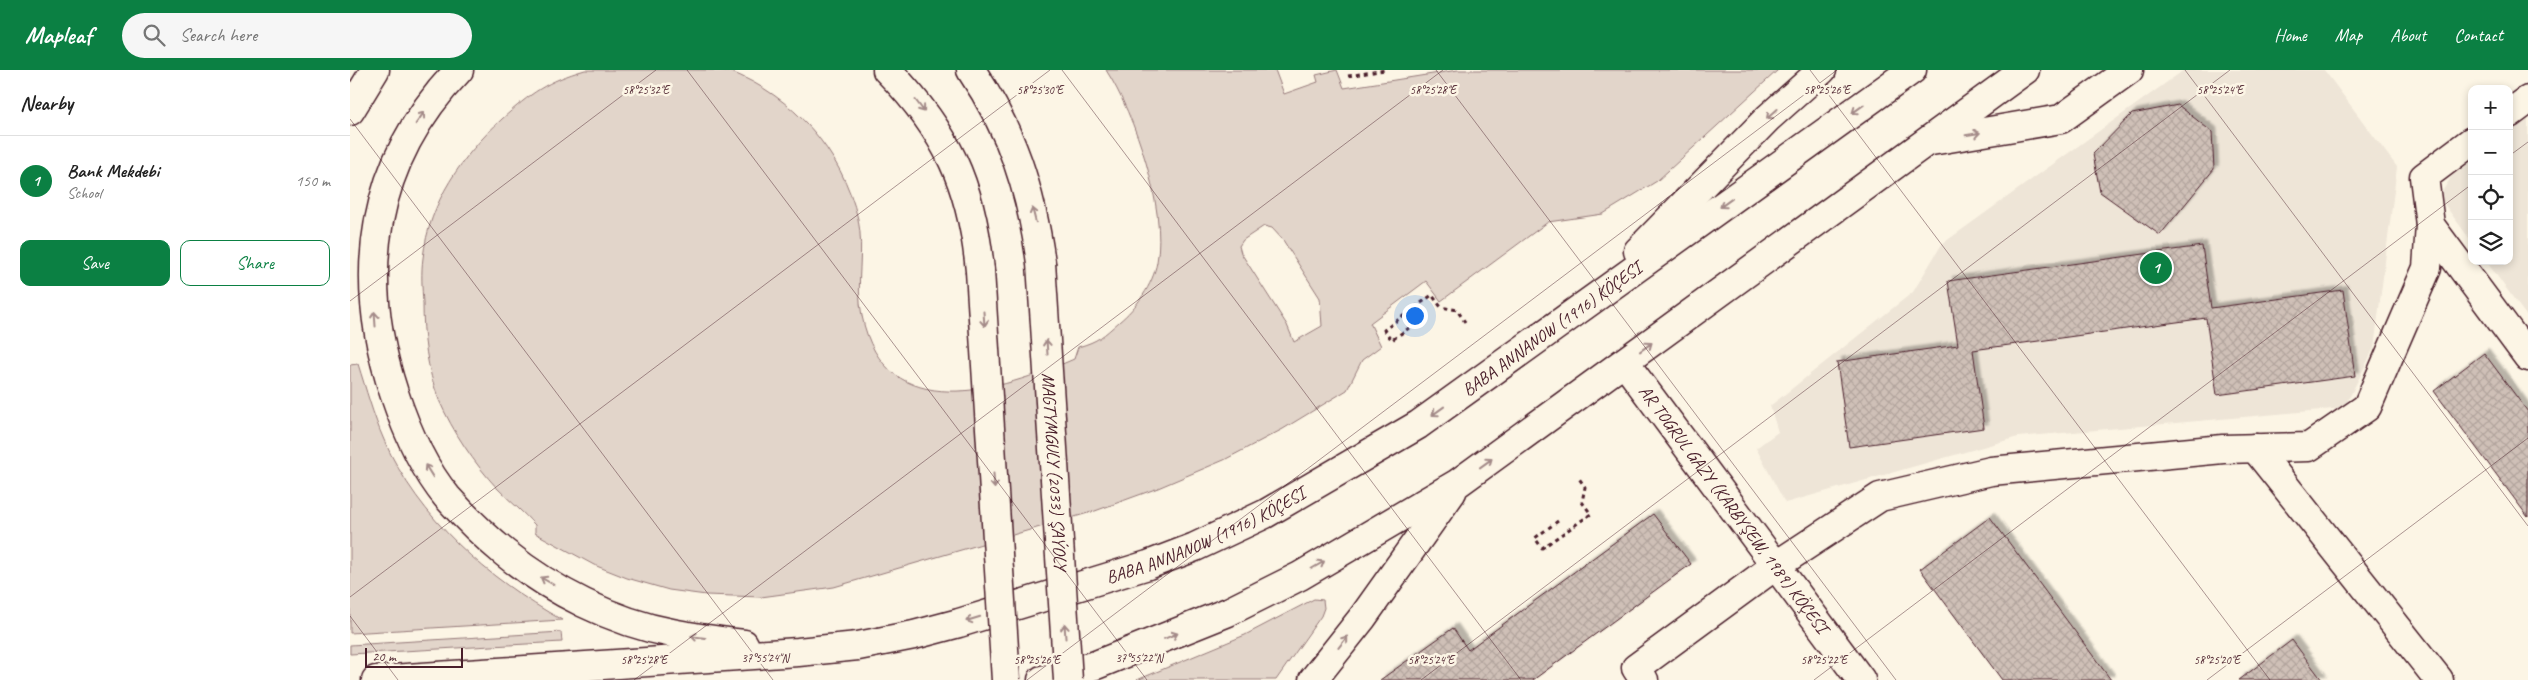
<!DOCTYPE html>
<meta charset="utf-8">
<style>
body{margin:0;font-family:Caveat,sans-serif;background:#f6f6f6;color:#222}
.controls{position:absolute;right:15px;top:15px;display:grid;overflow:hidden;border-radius:10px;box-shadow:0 2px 8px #0003}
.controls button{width:45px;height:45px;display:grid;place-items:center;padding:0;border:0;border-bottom:1px solid #e0e0e0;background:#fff;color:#222;font:25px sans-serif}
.scale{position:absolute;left:15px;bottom:12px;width:98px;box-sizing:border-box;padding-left:5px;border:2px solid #4a1f2b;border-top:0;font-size:14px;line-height:18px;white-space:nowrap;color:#4a1f2b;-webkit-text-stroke:4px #fcf5e5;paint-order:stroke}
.you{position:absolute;left:1064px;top:245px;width:18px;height:18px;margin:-12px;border:4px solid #fff;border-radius:50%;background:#1a73e8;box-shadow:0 0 0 8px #1a73e833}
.badge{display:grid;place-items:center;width:32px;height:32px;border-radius:50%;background:#0b8043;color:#fff;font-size:16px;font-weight:700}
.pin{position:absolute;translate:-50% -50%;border:2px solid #fff;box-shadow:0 1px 5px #0006}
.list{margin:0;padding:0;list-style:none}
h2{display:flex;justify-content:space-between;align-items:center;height:65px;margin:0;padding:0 20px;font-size:21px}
h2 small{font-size:16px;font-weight:400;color:#767676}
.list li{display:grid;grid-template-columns:32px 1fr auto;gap:15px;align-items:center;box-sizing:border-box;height:90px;padding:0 20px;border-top:1px solid #e0e0e0}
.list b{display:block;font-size:19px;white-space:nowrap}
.list p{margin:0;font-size:16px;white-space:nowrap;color:#767676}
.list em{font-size:16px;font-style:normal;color:#767676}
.actions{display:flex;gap:10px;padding:15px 20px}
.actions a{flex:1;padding:11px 0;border:1px solid #0b8043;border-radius:10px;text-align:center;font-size:18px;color:#0b8043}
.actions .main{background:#0b8043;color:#fff}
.icon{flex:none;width:28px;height:28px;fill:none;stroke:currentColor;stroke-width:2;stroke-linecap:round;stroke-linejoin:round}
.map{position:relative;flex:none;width:2178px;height:610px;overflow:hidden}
header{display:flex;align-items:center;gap:30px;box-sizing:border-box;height:70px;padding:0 25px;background:#0b8043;color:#fff}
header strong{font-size:24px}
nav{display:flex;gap:28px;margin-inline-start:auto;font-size:18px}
.search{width:350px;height:45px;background:#f6f6f6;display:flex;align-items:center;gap:12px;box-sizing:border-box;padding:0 18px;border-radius:28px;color:#767676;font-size:19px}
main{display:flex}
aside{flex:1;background:#fff}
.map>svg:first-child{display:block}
.built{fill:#eee5d7}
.grass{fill:#e2d5ca;stroke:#967a7a;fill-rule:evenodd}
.building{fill:url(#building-cross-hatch);stroke:#4a1f2b;filter:url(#shadow)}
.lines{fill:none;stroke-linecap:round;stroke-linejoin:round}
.minor-casing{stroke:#4a1f2b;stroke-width:31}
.major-casing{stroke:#4a1f2b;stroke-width:31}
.path{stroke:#4a1f2b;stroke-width:3;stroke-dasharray:4 4;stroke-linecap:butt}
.minor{stroke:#fcf5e5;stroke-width:28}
.major{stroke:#fcf5e5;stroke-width:28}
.major-bridge-casing{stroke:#4a1f2b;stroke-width:31;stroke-linecap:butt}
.major-bridge{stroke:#fcf5e5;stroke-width:28}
.oneway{stroke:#a38a88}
.ticks{fill:none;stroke:#4a1f2b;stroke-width:1;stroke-opacity:0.45}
.labels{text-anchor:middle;stroke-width:5;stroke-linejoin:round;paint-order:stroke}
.street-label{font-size:18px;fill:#4a1f2b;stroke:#fcf5e5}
.ticks-label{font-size:12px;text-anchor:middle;fill:#4a1f2b;stroke:#fcf5e5;stroke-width:5;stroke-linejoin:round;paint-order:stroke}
</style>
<header>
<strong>Mapleaf</strong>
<div class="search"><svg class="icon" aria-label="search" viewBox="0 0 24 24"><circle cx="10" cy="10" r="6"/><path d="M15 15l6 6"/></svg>Search here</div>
<nav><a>Home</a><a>Map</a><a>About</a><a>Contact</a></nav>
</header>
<main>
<aside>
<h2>Nearby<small></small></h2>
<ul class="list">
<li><span class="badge">1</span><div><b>Bank Mekdebi</b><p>School</p></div><em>150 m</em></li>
</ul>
<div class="actions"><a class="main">Save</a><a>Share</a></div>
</aside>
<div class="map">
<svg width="2178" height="610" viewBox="0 0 2178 610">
<defs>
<pattern id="building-cross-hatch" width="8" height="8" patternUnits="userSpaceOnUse" patternTransform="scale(1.25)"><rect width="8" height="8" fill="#cfc0b7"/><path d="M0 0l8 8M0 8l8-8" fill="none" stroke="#b3a59e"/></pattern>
<filter id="shadow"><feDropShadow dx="4.5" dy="-4.5" stdDeviation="1" flood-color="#0004"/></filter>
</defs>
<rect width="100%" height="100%" fill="#fcf5e5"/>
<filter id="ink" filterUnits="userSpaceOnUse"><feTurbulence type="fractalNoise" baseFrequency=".02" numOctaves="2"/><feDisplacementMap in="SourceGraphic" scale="10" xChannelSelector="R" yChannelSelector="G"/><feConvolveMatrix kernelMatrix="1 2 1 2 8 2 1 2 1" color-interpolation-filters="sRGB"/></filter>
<g filter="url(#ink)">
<g class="built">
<path d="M 1834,0 L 1974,0 L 2047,97 L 2024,278 L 1994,338 L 1668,367 L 1435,433 L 1406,378 L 1428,362 L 1420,336 L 1563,222 L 1592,174 Z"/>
<path d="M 2178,48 L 2178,248 L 2136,191 L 2159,191 L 2159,62 Z"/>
<path d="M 2122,91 L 2122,172 L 2089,127 L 2101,107 Z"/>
</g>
<g class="grass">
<path d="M 235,0 C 271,0 306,0 341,0 C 352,0 368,0 379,1 C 443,26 492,81 508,149 C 515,182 505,214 512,246 C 535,357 651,321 724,289 L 728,277 C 749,271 753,266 769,252 C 786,238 803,215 807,192 C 817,139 785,45 756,0 L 925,0 L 934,24 L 968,12 L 966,5 L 987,0 L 994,18 L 1108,0 L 1428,0 L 1307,111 L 1253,144 L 1198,152 L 1091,231 L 1076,211 L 1020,253 L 1031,276 L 1012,290 L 997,320 L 933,359 L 874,390 L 808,418 L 745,441 L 484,517 L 411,527 L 356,525 L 319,520 L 277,508 L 244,495 L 185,463 L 185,455 C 173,442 160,431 147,418 C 124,393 103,362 89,330 C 77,299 73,266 73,233 C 72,218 71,202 73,188 C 79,132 112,86 152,49 C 181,23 197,11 235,0 ZM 914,156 L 922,158 L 933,170 L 970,228 L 972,256 L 944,272 L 937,255 L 891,183 L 889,176 L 893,170 Z"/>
<path d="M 8,294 C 16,319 23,345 34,370 C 69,449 138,509 212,550 L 0,563 L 0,295 Z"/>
<path d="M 964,529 L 973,530 L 974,538 L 971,546 L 926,610 L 787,610 L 895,565 Z"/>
<path d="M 211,562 L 212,572 L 0,584 L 0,575 Z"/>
</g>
<g class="building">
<path d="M 1828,35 L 1862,62 L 1864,99 L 1810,165 L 1750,122 L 1743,84 L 1782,44 Z"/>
<path d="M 1852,176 L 1861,238 L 1993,220 L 2005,306 L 1867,325 L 1856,248 L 1623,280 L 1634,358 L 1499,377 L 1487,292 L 1608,275 L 1598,211 Z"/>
<path d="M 2134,283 L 2178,342 L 2178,447 L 2084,321 Z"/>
<path d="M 1303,444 L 1341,494 L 1183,610 L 1030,610 L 1103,558 L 1118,580 Z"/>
<path d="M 1640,447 L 1761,610 L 1652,610 L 1570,499 Z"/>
<path d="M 1942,570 L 1972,610 L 1889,610 Z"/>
</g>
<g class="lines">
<defs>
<g id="minor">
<path d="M 2159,44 L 2178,30"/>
<path d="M 2080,155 L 2178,287"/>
<path id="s1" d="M 1275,293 L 1511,610"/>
<path d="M 1905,378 L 2089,610"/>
<path d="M 1294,610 L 1286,598 L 1425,496 L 1530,427 L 1641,401 L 1873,379 L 1959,377 L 2017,337 L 2077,198 L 2080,155 L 2074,107 L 2122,71"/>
</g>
<g id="major">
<path d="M 109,0 C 21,91 5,205 44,323 C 56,359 72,397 97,427 C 115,447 134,466 155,483 C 202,521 263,552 322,563 C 346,568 370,571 394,574"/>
<path d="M 537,0 C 597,61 622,115 630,201"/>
<path d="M 621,0 C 662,61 681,120 691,193"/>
<path d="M 0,41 L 25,0"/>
<path d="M 1581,71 L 1711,49 L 1779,0"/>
<path d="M 1288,181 L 1418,48 L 1472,0"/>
<path id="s2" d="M 26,610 L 448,582 L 508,576 L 564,565 L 609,553 L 798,495 L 845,477 L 915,444 L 1068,355 L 1562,0"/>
<path d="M 692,610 L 746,595 L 878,542 L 950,506 L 1108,413 L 1675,0"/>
<path d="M 963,610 L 1013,547 L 1102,422"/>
</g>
</defs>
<use href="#minor" class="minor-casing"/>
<use href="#major" class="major-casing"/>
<g class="path">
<path d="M 998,6 L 1035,0"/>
<path d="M 1066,253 L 1042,270 L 1034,260 L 1082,225 L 1091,237 L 1107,240 L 1115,252"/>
<path d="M 1208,451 L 1185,468 L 1192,478 L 1241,444 L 1232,432 L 1235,417 L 1228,407"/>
</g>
<use href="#minor" class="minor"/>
<use href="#major" class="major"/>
<defs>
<g id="major-bridge">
<path id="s3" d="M 691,193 L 718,610"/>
<path d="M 630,201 L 656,610"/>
</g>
</defs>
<use href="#major-bridge" class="major-bridge-casing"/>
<use href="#major-bridge" class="major-bridge"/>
</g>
<defs><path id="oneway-shaft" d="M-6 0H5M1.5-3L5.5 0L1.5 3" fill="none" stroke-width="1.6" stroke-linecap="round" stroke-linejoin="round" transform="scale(1.25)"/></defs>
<g class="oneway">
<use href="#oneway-shaft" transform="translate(570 36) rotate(53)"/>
<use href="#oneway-shaft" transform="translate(1508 39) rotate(144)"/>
<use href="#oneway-shaft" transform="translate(1422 44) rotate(138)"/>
<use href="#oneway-shaft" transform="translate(70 48) rotate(-55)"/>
<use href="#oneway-shaft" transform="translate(1623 64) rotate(-9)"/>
<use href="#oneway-shaft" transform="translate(1376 133) rotate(144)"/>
<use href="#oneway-shaft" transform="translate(684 145) rotate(-104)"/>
<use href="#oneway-shaft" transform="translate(25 249) rotate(-94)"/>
<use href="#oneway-shaft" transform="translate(634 249) rotate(86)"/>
<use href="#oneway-shaft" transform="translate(697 277) rotate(-94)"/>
<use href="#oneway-shaft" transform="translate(1296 277) rotate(-36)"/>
<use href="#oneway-shaft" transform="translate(1088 341) rotate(144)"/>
<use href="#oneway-shaft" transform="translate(1136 393) rotate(-36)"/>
<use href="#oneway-shaft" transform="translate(79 401) rotate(-122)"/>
<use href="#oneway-shaft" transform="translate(644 411) rotate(86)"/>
<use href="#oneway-shaft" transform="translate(968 495) rotate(-30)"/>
<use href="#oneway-shaft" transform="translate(197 511) rotate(-150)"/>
<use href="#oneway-shaft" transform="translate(623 549) rotate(163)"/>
<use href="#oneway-shaft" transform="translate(715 561) rotate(-94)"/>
<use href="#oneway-shaft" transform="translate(821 566) rotate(-22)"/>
<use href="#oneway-shaft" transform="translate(348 567) rotate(-172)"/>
<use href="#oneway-shaft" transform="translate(993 572) rotate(-52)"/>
</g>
</g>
<path class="ticks" d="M 337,0 L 797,610M 712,0 L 1171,610M 1086,0 L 1546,610M 1460,0 L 1920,610M 1835,0 L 2178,456M 0,49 L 423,610M 2159,86 L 2178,72M 0,231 L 306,0M 0,527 L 700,0M 0,546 L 48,610M 284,610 L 1093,0M 677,610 L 1487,0M 1071,610 L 1880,0M 1464,610 L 2122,114M 1857,610 L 2178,368"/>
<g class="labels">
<g class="street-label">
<text dy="6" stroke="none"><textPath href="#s2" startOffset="1254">BABA ANNANOW (1916) KÖÇESI</textPath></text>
<text dy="6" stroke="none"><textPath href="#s3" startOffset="209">MAGTYMGULY (2033) ŞAÝOLY</textPath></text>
<text dy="6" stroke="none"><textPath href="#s1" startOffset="182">AR TOGRUL GAZY (KARBYŞEW, 1989) KÖÇESI</textPath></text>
<text dy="6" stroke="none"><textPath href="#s2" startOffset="849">BABA ANNANOW (1916) KÖÇESI</textPath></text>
</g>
</g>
<g class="ticks-label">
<text x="690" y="24">58°25'30"E</text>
<text x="296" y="24">58°25'32"E</text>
<text x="1083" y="24">58°25'28"E</text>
<text x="1477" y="24">58°25'26"E</text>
<text x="1870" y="24">58°25'24"E</text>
<text x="415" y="592">37°55'24"N</text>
<text x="789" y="592">37°55'22"N</text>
<text x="294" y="594">58°25'28"E</text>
<text x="687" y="594">58°25'26"E</text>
<text x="1081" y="594">58°25'24"E</text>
<text x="1474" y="594">58°25'22"E</text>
<text x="1867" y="594">58°25'20"E</text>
</g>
</svg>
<div class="controls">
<button>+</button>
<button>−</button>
<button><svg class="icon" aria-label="locate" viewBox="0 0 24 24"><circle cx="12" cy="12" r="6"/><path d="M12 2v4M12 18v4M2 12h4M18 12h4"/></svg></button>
<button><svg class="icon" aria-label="layers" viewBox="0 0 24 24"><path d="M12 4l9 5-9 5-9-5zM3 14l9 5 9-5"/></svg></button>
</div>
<div class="scale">20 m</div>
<div class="you"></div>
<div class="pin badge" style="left:1806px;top:198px">1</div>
</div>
</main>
